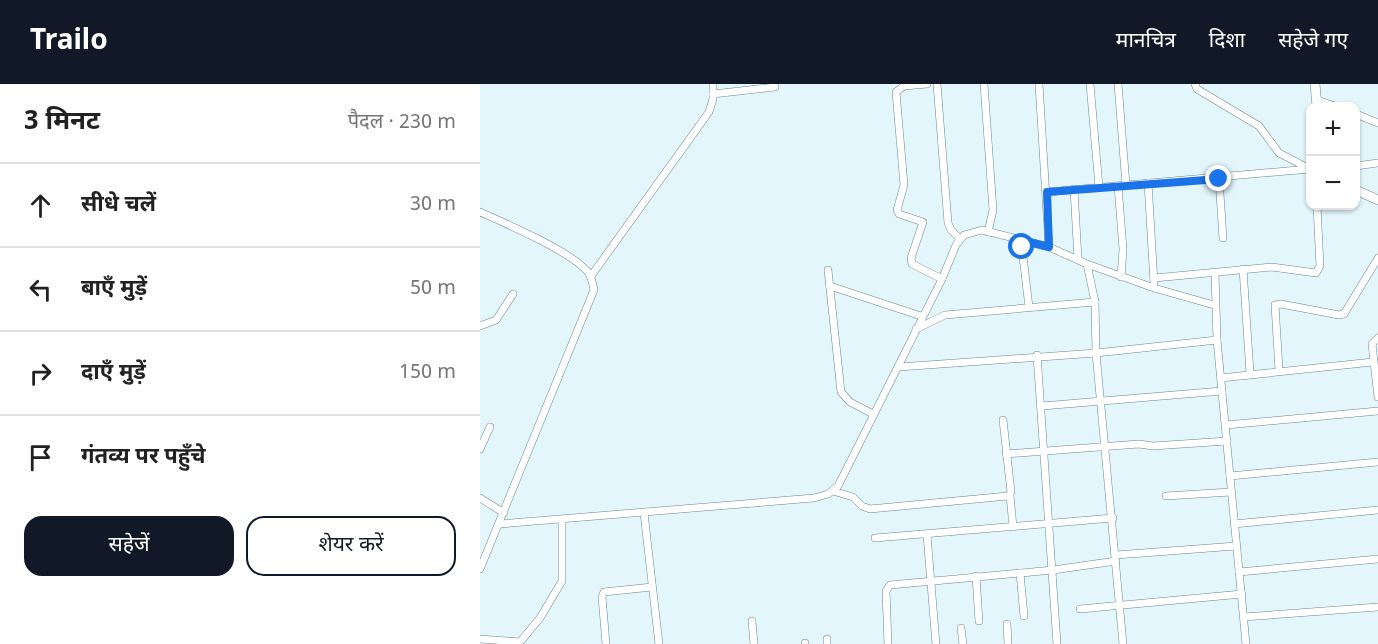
<!DOCTYPE html>
<html lang="hi">
<meta charset="utf-8">
<style>
body{margin:0;font-family:Georgia,"Noto Sans Devanagari",serif;background:#f2f2f2;color:#222}
.controls{position:absolute;right:18px;top:18px;display:grid;overflow:hidden;border-radius:12px;box-shadow:0 2px 4px #0004}
.controls button{width:54px;height:54px;display:grid;place-items:center;padding:0;border:0;border-bottom:2px solid #e0e0e0;background:#fff;color:#222;font:30px sans-serif}
.stop{position:absolute;width:18px;height:18px;margin:-14px;border:4px solid #1a73e8;border-radius:50%;background:#fff}
.stop.end{background:#1a73e8;border-color:#fff;box-shadow:0 2px 6px #0008}
.list{margin:0;padding:0;list-style:none}
h2{display:flex;justify-content:space-between;align-items:center;height:78px;margin:0;padding:0 24px;font-size:26px}
h2 small{font-size:20px;font-weight:400;color:#767676}
.list li{display:grid;grid-template-columns:39px 1fr auto;gap:18px;align-items:center;box-sizing:border-box;height:84px;padding:0 24px;border-top:2px solid #e0e0e0}
.list b{display:block;font-size:22px;white-space:nowrap}
.list em{font-size:20px;font-style:normal;color:#767676}
.actions{display:flex;gap:12px;padding:18px 24px}
.actions a{flex:1;padding:14px 0;border:2px solid #111827;border-radius:18px;text-align:center;font-size:21px;color:#111827}
.actions .main{background:#111827;color:#fff}
.icon{flex:none;width:33px;height:33px;fill:none;stroke:currentColor;stroke-width:2;stroke-linecap:round;stroke-linejoin:round}
.map{position:relative;flex:none;width:898px;height:560px;overflow:hidden}
header{display:flex;align-items:center;gap:36px;box-sizing:border-box;height:84px;padding:0 30px;background:#111827;color:#fff}
header strong{font-size:28px}
nav{display:flex;gap:33px;margin-inline-start:auto;font-size:21px}
main{display:flex}
aside{flex:1;background:#fff}
.map>svg:first-child{display:block}
.lines{fill:none;stroke-linecap:round;stroke-linejoin:round}
.minor-casing{stroke:#69858e;stroke-width:8}
.tertiary-casing{stroke:#69858e;stroke-width:10}
.minor{stroke:#fff;stroke-width:7}
.tertiary{stroke:#fff;stroke-width:9}
.route{stroke:#1a73e8;stroke-width:8}
</style>
<header>
<strong>Trailo</strong>
<nav><a>मानचित्र</a><a>दिशा</a><a>सहेजे गए</a></nav>
</header>
<main>
<aside>
<h2>3 मिनट<small>पैदल · 230 m</small></h2>
<ul class="list">
<li><svg class="icon" aria-label="ahead" viewBox="0 0 24 24"><path d="M12 20V5M6 11l6-6 6 6"/></svg><div><b>सीधे चलें</b></div><em>30 m</em></li>
<li><svg class="icon" aria-label="left" viewBox="0 0 24 24"><path d="M17 20v-9H6M10 6l-5 5 5 5"/></svg><div><b>बाएँ मुड़ें</b></div><em>50 m</em></li>
<li><svg class="icon" aria-label="right" viewBox="0 0 24 24"><path d="M7 20v-9h11M14 6l5 5-5 5"/></svg><div><b>दाएँ मुड़ें</b></div><em>150 m</em></li>
<li><svg class="icon" aria-label="arrive" viewBox="0 0 24 24"><path d="M6 21V4h12l-3 4 3 4H6"/></svg><div><b>गंतव्य पर पहुँचे</b></div></li>
</ul>
<div class="actions"><a class="main">सहेजें</a><a>शेयर करें</a></div>
</aside>
<div class="map">
<svg width="898" height="560" viewBox="0 0 898 560">
<rect width="100%" height="100%" fill="#e3f6fc"/>
<g class="lines">
<defs>
<g id="minor">
<path d="M 447,0 L 424,2 L 416,8 L 424,101 L 417,126 L 419,130 L 443,138 L 431,174 L 432,180 L 462,195"/>
<path d="M 457,0 L 468,139 L 471,146 L 480,155"/>
<path d="M 504,0 L 513,126 L 508,148"/>
<path d="M 559,0 L 569,163 L 607,180 L 615,218 L 616,269 L 643,560"/>
<path d="M 610,0 L 619,103"/>
<path d="M 638,0 L 646,101"/>
<path d="M 715,0 L 717,5 L 779,42 L 799,69 L 828,84"/>
<path d="M 233,10 L 295,3"/>
<path d="M 837,16 L 855,22"/>
<path d="M 876,30 L 898,39"/>
<path d="M 876,82 L 898,79"/>
<path d="M 739,95 L 743,154"/>
<path d="M 668,99 L 674,199"/>
<path d="M 638,102 L 643,165 L 641,193"/>
<path d="M 594,105 L 598,175"/>
<path d="M 567,108 L 830,85"/>
<path d="M 0,128 C 27,140 90,167 108,188 C 112,194 113,200 114,206 L 0,485"/>
<path d="M 541,156 L 549,223"/>
<path d="M 607,180 L 674,204 L 734,221"/>
<path d="M 763,185 L 770,289"/>
<path d="M 348,186 L 361,308 L 370,318 L 393,330"/>
<path d="M 735,189 L 737,256 L 766,560"/>
<path d="M 111,192 L 229,28 L 233,15 L 233,0"/>
<path d="M 674,194 L 792,183 L 836,189 L 840,182 L 837,122"/>
<path d="M 350,202 L 441,232"/>
<path d="M 0,242 L 16,236 L 33,210"/>
<path d="M 436,245 L 465,231 L 615,218"/>
<path d="M 898,254 L 892,260 L 898,313"/>
<path d="M 557,271 L 577,560"/>
<path d="M 419,283 L 616,269 L 737,256"/>
<path d="M 799,286 L 795,221 L 801,220 L 859,231 L 864,230 L 898,174"/>
<path d="M 741,294 L 893,278"/>
<path d="M 562,322 L 742,307"/>
<path d="M 746,341 L 898,327"/>
<path d="M 0,365 L 10,343"/>
<path d="M 526,370 L 659,360 L 673,362 L 747,357"/>
<path d="M 750,392 L 898,378"/>
<path d="M 353,407 L 373,413 L 382,422 L 390,425 L 528,412 L 531,408 L 523,336"/>
<path d="M 530,411 L 533,443"/>
<path d="M 686,412 L 751,408"/>
<path d="M 0,414 L 24,429"/>
<path d="M 164,429 L 179,560"/>
<path d="M 20,440 L 334,414 L 348,410 L 358,402 L 462,195 L 476,161 L 484,151 L 502,146 L 569,163"/>
<path d="M 754,440 L 898,426"/>
<path d="M 447,451 L 456,560"/>
<path d="M 395,454 L 633,434"/>
<path d="M 636,471 L 756,462"/>
<path d="M 759,488 L 898,475"/>
<path d="M 540,489 L 544,532"/>
<path d="M 496,492 L 499,537"/>
<path d="M 600,525 L 762,510"/>
<path d="M 764,533 L 898,523"/>
<path d="M 272,537 L 274,560"/>
<path d="M 527,540 L 528,560"/>
<path d="M 481,544 L 483,560"/>
<path d="M 0,555 L 40,558 L 60,534 L 82,497 L 82,437"/>
<path d="M 347,555 L 347,560"/>
<path d="M 325,559 L 325,560"/>
<path d="M 126,560 L 122,513 L 124,508 L 172,503"/>
<path d="M 408,560 L 406,507 L 410,501 L 573,486 L 636,477"/>
</g>
<g id="tertiary">
<path d="M 835,0 L 837,22"/>
<path d="M 876,106 L 898,116"/>
</g>
</defs>
<use href="#minor" class="minor-casing"/>
<use href="#tertiary" class="tertiary-casing"/>
<use href="#minor" class="minor"/>
<use href="#tertiary" class="tertiary"/>
</g>
<g class="lines">
<path class="route" d="M 542,163 L 541,156 L 569,163 L 567,108 L 739,95"/>
</g>
</svg>
<div class="controls">
<button>+</button>
<button>−</button>
</div>
<div class="stop" style="left:542px;top:163px"></div>
<div class="stop end" style="left:739px;top:95px"></div>
</div>
</main>
